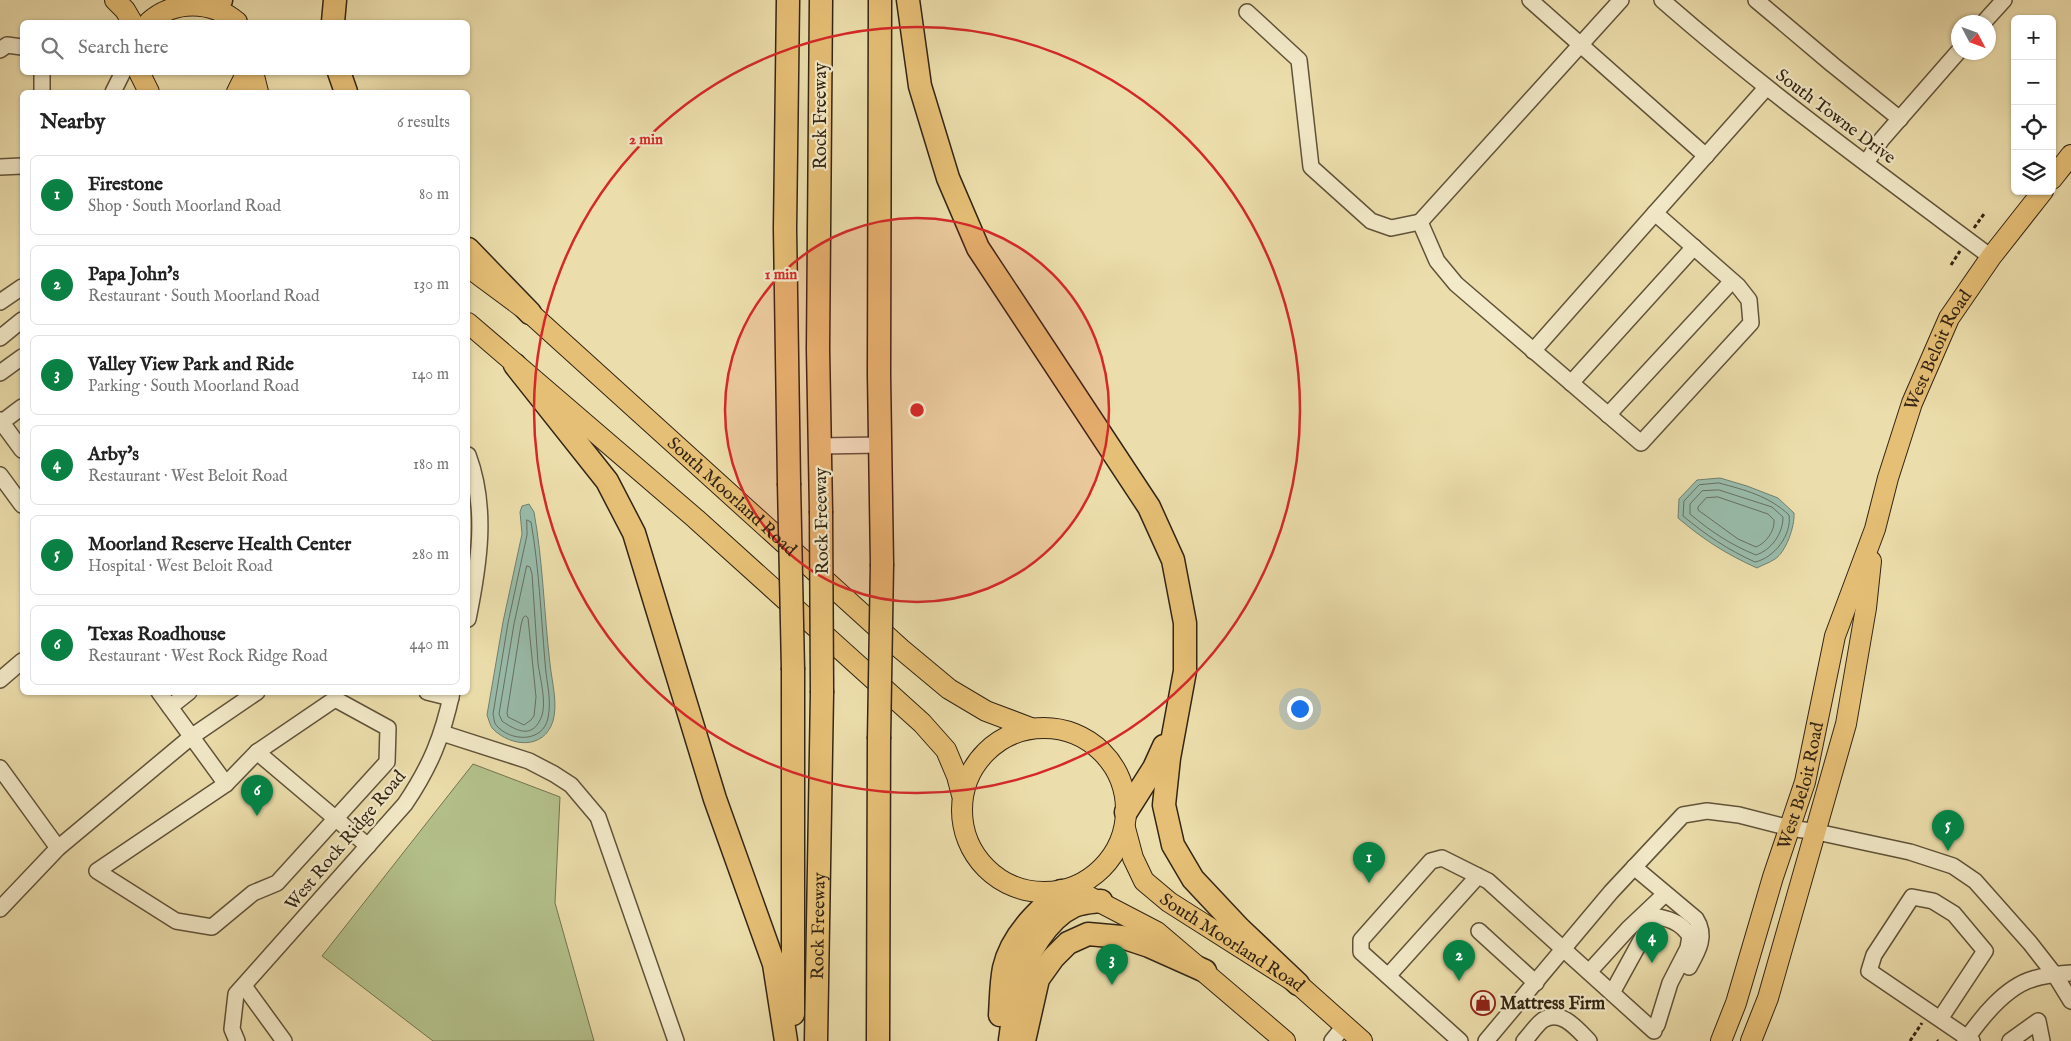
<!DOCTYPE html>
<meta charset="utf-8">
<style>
body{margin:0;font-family:"IM FELL English",serif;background:#f2f2f2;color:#222}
.controls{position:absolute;right:15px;top:15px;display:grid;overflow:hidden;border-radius:8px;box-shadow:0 1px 4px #0004}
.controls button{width:45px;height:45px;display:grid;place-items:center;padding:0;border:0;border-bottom:1px solid #e0e0e0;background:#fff;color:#222;font:25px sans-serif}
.compass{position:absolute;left:1951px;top:15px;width:45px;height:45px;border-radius:50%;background:#fff;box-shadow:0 1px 4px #0004;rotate:131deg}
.you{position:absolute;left:1299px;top:708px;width:18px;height:18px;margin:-12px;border:4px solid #fff;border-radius:50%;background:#1a73e8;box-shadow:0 0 0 8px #1a73e833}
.badge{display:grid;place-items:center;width:32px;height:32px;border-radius:50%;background:#0b8043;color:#fff;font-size:16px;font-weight:700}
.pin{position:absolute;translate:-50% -41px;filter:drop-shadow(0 1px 2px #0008)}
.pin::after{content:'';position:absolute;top:26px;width:18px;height:15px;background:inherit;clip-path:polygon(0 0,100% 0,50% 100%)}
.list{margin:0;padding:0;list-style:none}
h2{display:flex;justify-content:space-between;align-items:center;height:65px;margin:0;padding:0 20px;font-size:21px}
h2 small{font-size:16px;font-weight:400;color:#767676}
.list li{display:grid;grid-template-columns:32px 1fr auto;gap:15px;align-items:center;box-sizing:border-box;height:80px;margin:0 10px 10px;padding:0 10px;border:1px solid #e0e0e0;border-radius:8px}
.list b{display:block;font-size:19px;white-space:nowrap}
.list p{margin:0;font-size:16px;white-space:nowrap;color:#767676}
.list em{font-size:16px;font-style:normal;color:#767676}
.icon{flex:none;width:28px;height:28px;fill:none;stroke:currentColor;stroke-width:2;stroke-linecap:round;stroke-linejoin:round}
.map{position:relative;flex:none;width:2071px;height:1041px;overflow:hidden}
.search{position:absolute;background:#fff;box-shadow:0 1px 4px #0004;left:20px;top:20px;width:450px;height:55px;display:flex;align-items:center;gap:12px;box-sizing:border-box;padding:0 18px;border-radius:8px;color:#767676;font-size:19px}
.panel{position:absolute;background:#fff;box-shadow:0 1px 4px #0004;left:20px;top:90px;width:450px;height:605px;border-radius:8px}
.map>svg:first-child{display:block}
.green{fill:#b4c28c;stroke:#747450}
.water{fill:#99bcab;stroke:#70806f}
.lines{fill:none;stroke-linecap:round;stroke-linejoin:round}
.shore{stroke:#667060;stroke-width:1}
.minor-casing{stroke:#61533a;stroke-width:18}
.major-casing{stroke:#332514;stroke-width:22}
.highway-casing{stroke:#332514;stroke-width:25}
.path{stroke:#332514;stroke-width:3;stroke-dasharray:4 2.5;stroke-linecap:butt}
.minor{stroke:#f3eac9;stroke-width:15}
.major{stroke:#e6bf76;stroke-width:20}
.highway{stroke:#e6bf76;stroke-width:22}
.highway-bridge-casing{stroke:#332514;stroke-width:25;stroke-linecap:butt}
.highway-bridge{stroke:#e6bf76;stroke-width:22}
.ring{fill:none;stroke:#d62828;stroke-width:2.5}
.labels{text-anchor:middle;stroke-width:4.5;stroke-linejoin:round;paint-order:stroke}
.street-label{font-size:18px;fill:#332514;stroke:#f3eac9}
.poi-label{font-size:18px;font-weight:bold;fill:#332514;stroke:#f3eac9;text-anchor:start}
.centre{fill:#d62828;stroke:#f3eac9;stroke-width:2.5}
.ring-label{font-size:15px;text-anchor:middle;font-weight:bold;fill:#d62828;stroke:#f3eac9;stroke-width:4.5;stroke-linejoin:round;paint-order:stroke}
</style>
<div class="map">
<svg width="2071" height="1041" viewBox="0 0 2071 1041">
<rect width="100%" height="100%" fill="#ecdeac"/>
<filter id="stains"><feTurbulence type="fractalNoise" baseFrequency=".004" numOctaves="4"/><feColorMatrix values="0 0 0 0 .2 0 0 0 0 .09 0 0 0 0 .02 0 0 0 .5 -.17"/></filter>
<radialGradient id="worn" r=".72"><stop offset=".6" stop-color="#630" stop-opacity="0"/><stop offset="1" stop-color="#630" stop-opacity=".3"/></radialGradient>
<path class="green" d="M 473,764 L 560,797 L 555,903 L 594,1041 L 433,1041 L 322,956 Z"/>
<g class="water">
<path d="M 1720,478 L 1747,486 L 1778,498 L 1794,513 C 1795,526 1786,552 1775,559 C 1769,563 1762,565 1757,568 C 1726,554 1704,540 1678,518 L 1679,499 L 1697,480 Z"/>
<path d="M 529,504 L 534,512 C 543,562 544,613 550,664 C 552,682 558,704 553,721 C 544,750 511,747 493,729 C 490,726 489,720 487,715 L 503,622 L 522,534 L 520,512 L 522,506 Z"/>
</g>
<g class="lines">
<g class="shore">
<path d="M 1719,483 C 1745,490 1769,496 1789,515 C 1792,535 1774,558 1755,562 C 1728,550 1706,535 1683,516 L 1684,501 L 1699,485 Z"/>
<path d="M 1719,490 L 1772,507 L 1783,517 C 1783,534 1771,550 1756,555 C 1731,545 1710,531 1690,514 L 1690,504 L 1702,491 Z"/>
<path d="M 1718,497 L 1768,514 L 1774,520 C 1775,531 1766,543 1756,547 L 1738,539 L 1698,510 L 1698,507 L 1706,498 Z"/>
<path d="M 527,520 L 531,522 C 539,568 541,615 545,662 C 546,681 552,699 548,718 C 543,743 510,742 496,725 C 494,723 494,717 493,714 L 508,623 L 527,535 Z"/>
<path d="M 527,566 L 530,567 L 532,574 C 534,604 536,633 538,663 C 540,679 548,706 540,720 C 531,739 515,730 502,721 L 499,714 L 514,624 Z"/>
<path d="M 526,616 L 528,618 L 536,697 L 534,716 L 531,720 L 524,725 L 508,717 L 507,713 L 521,625 L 523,618 Z"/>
</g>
<defs>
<g id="minor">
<path d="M 1530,0 L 1706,156"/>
<path d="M 1621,0 L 1420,222 L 1437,261 L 1456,284 L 1641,443 L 1751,323 L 1749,300 L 1738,286 L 1655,213 L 1766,88"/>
<path d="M 1662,0 C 1767,92 1880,174 1991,257"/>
<path d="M 1756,0 L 1833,65 L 1900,119"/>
<path d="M 1247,12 L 1299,60 L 1311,167 L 1371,221 L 1391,228 L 1420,222"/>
<path d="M 1984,22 L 2004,0"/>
<path d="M 0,50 L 7,45 L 22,47"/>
<path d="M 42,72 L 42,92"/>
<path d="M 113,92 L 123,72"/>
<path d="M 1866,163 L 1882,139 L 1958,52"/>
<path d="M 0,167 L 22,166"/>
<path d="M 0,302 L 22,287"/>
<path d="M 0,338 L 22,320"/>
<path d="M 1533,351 L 1655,213"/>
<path d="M 0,373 L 22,357"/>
<path d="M 1571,383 L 1694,247"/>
<path d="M 1608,415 L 1732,281"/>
<path d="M 0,420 L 22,450"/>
<path d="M 2,422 L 22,407"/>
<path d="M 820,446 L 880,445"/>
<path d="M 468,455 C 488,508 479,565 468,619"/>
<path d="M 0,475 L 22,505"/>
<path d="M 0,680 L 22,661"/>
<path d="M 159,692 L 226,784"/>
<path d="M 427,692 L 451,698"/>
<path d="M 335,699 L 388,728 L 387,762 L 277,883 L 253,893 L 212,927 L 176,921 L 97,871 L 226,784 L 257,752 Z"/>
<path d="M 170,707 L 189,692"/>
<path d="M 442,733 L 529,761 L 554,774 L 571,785 L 598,817 L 676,1041"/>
<path d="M 257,752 L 368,846"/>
<path d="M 0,768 L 58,848"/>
<path d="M 1634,867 L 1696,919 C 1707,936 1698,951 1689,967"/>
<path d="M 0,909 L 58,848 L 191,737 L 257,692"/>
<path d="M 1479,931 L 1536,983"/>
<path d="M 1589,972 L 1628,929 L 1665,894"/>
<path d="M 1388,976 L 1478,876"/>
<path d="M 244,986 L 284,1041"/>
<path d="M 1612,993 L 1651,922 L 1659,917 C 1673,920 1682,924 1690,936 L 1688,948 L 1670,983 L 1657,1025"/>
<path d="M 1940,1019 L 1985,951 L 1954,914 L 1933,901 L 1912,897 L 1874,955 L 1869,971 L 1972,1041"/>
<path d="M 237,1041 L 232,1029 L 236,994 L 405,804 C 430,767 443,736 452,692"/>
<path d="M 1332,1041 L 1345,1025"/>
<path d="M 1460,1041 L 1361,952 L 1361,940 L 1431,861 L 1442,858 L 1488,881 L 1654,1031"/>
<path d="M 1486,1041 L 1611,892 L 1683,815 L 1707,811 L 1739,815 L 1790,828 L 1817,832 L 1910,852 L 1953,866 L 1975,881 L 2030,943 L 2055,975 L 2071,1001"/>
<path d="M 1524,1041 C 1530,1035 1536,1025 1543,1020 C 1561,1008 1578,1030 1589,1041"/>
<path d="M 1965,1041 C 1981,1018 2005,987 2033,979 C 2045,975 2058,974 2071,973"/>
<path d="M 2010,1041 L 2038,1021 L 2042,1041"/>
</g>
<g id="major">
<path d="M 115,0 L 125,10 L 132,22"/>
<path d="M 149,22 C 174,0 211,0 237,22"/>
<path d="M 139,72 L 149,92"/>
<path d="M 253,72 L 258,92"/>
<path d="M 237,92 L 247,72"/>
<path d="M 2052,179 L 2071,155"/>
<path id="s1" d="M 468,267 L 530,313 L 901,649 L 949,689 L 986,711 L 1031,728"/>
<path d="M 468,323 L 696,519 L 922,723 L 946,750 L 957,776 L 962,795"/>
<circle cx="1044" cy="810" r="82"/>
<path id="s2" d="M 1125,828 L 1133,858 L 1144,881 L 1169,902 L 1298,984 L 1362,1041"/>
<path d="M 1086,895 L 1157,932 L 1285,1041"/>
<path id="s3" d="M 1721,1041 L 1736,1003 L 1773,877 L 1805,782 L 1835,636 L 1875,529 L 1888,478 L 1912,403 L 1949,318 L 1991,257 L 2043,191"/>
<path d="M 1751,1041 L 1768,998 L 1846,724 L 1866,608 L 1871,561"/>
</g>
<g id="highway">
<path d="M 788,0 L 785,229 L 789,483"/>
<path d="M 821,0 L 818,349 L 821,511"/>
<path d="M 880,0 L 879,375 L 882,564"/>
<path d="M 908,0 L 920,86 L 948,178 L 978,248 L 1149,507 L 1173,560 L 1185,623 L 1185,671 L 1169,758 L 1164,805 L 1173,845 L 1193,879 L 1239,928 L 1298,984"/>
<path d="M 212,4 L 221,0"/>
<path d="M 333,22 L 335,0"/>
<path d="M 339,72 L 346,92"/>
<path d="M 468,249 L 530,313"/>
<path d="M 515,365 L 607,481 L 634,533 L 715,799 L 774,964 L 786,1041"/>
<path d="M 793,670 L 793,1014"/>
<path d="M 1126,812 L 1154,768 L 1164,746"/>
<path d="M 1000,1015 C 1001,1000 1001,983 1004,968 C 1011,936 1037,912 1061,891"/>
<path d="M 1010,1040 C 1013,1021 1014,1001 1019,983 C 1025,955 1048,918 1074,906 C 1083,902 1091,902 1101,901"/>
<path id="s4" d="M 816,1041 L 822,693"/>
<path d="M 878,1041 L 879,739"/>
<path d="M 1024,1041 L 1038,979 L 1053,958 L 1068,943 L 1088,934 L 1122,937 L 1149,946 L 1205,971"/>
</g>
</defs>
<use href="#minor" class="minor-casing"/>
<use href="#major" class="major-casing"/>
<use href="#highway" class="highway-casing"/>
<g class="path">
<path d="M 1974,228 L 1984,214"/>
<path d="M 1951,265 L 1960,251"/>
<path d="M 1937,1040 L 1938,1041"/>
<path d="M 1910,1041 L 1922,1023"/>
</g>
<use href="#minor" class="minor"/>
<use href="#major" class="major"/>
<use href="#highway" class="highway"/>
<defs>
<g id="highway-bridge">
<path d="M 789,483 L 793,670"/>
<path d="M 821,511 L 822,693"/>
<path d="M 879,739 L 882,564"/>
</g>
</defs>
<use href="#highway-bridge" class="highway-bridge-casing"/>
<use href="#highway-bridge" class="highway-bridge"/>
</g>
<circle cx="917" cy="410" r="192" fill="#d62828" fill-opacity=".12"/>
<g class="ring">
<circle cx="917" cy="410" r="192"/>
<circle cx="917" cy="410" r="383"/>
</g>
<defs>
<symbol id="shop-ring" viewBox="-11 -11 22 22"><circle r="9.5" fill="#f3eac9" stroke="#8f2418" stroke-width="1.5"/><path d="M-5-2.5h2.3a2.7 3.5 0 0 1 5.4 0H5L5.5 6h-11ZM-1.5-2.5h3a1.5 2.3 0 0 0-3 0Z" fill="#8f2418"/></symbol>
</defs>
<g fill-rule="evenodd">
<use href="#shop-ring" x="1469" y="989" width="28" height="28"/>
</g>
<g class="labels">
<g class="street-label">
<text transform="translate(820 116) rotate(-90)" y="6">Rock Freeway</text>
<text transform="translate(1836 116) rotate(37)" y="6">South Towne Drive</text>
<text dy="6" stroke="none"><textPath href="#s3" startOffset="726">West Beloit Road</textPath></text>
<text dy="6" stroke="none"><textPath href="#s1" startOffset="350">South Moorland Road</textPath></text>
<text transform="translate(821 521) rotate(-91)" y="6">Rock Freeway</text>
<text dy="6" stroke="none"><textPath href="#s3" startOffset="268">West Beloit Road</textPath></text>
<text transform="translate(345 840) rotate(-50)" y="6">West Rock Ridge Road</text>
<text dy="6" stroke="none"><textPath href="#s4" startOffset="115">Rock Freeway</textPath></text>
<text dy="6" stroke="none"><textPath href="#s2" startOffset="164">South Moorland Road</textPath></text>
</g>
<g class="poi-label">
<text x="1500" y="1009">Mattress Firm</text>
</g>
</g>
<circle cx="917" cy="410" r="8" class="centre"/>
<g class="ring-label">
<text x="646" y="144">2 min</text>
<text x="781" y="279">1 min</text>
</g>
<rect width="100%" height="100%" filter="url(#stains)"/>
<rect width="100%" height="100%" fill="url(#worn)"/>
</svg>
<div class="controls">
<button>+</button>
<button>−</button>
<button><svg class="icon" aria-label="locate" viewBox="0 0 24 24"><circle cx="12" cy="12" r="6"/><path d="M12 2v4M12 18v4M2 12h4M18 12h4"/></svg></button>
<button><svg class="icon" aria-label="layers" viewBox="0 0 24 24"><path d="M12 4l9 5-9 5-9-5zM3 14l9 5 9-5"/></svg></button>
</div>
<svg class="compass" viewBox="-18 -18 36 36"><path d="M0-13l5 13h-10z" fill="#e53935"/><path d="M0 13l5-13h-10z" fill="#767676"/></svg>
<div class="you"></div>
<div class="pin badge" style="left:1369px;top:883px">1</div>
<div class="pin badge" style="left:1459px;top:981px">2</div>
<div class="pin badge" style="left:1112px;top:985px">3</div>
<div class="pin badge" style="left:1652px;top:963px">4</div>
<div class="pin badge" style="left:1948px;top:851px">5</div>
<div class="pin badge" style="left:257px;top:816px">6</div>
<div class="search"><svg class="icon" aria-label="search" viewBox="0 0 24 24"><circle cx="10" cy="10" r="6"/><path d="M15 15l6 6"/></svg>Search here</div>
<section class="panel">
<h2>Nearby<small>6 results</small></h2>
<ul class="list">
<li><span class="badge">1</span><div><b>Firestone</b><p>Shop · South Moorland Road</p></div><em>80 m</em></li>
<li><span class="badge">2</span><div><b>Papa John's</b><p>Restaurant · South Moorland Road</p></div><em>130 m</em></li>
<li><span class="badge">3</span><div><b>Valley View Park and Ride</b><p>Parking · South Moorland Road</p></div><em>140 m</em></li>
<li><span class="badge">4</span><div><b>Arby's</b><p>Restaurant · West Beloit Road</p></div><em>180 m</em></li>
<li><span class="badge">5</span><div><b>Moorland Reserve Health Center</b><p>Hospital · West Beloit Road</p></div><em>280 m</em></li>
<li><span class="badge">6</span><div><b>Texas Roadhouse</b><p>Restaurant · West Rock Ridge Road</p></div><em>440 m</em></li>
</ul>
</section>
</div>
